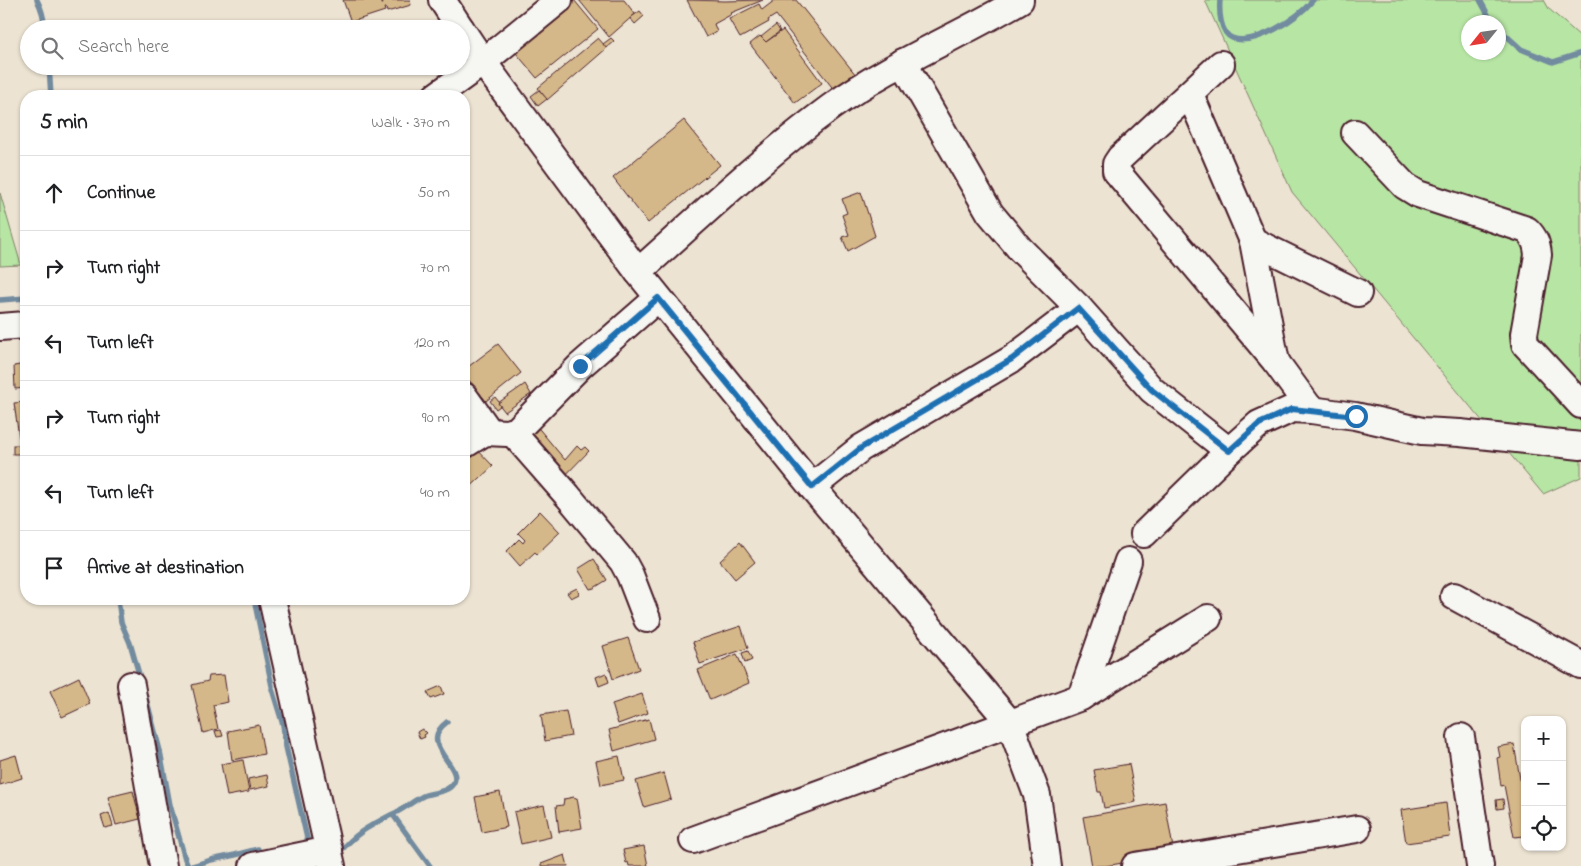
<!DOCTYPE html>
<meta charset="utf-8">
<style>
body{margin:0;font-family:"Indie Flower",sans-serif;background:#f2f2f2;color:#202124}
.controls{position:absolute;right:15px;bottom:15px;display:grid;overflow:hidden;border-radius:10px;box-shadow:0 1px 4px #0004}
.controls button{width:45px;height:45px;display:grid;place-items:center;padding:0;border:0;border-bottom:1px solid #e0e0e0;background:#fff;color:#202124;font:25px sans-serif}
.compass{position:absolute;left:1461px;top:15px;width:45px;height:45px;border-radius:50%;background:#fff;box-shadow:0 1px 4px #0004;rotate:240deg}
.stop{position:absolute;width:15px;height:15px;margin:-11px;border:4px solid #1f6fb2;border-radius:50%;background:#fff}
.stop.end{background:#1f6fb2;border-color:#fff;box-shadow:0 1px 5px #0008}
.list{margin:0;padding:0;list-style:none}
h2{display:flex;justify-content:space-between;align-items:center;height:65px;margin:0;padding:0 20px;font-size:21px}
h2 small{font-size:16px;font-weight:400;color:#757577}
.list li{display:grid;grid-template-columns:32px 1fr auto;gap:15px;align-items:center;box-sizing:border-box;height:75px;padding:0 20px;border-top:1px solid #e0e0e0}
.list b{display:block;font-size:19px;white-space:nowrap}
.list em{font-size:16px;font-style:normal;color:#757577}
.icon{flex:none;width:28px;height:28px;fill:none;stroke:currentColor;stroke-width:2;stroke-linecap:round;stroke-linejoin:round}
.map{position:relative;flex:none;width:1581px;height:866px;overflow:hidden}
.search{position:absolute;background:#fff;box-shadow:0 1px 4px #0004;left:20px;top:20px;width:450px;height:55px;display:flex;align-items:center;gap:12px;box-sizing:border-box;padding:0 18px;border-radius:28px;color:#757577;font-size:19px}
.panel{position:absolute;background:#fff;box-shadow:0 1px 4px #0004;left:20px;top:90px;width:450px;height:515px;border-radius:20px}
.map>svg:first-child{display:block}
.green{fill:#b7e5a4;stroke:#808268;fill-rule:evenodd}
.lines{fill:none;stroke-linecap:round;stroke-linejoin:round}
.stream{stroke:#728b9f;stroke-width:5.5}
.building{fill:#d5b889;stroke:#4a1f2b}
.minor-casing{stroke:#4a1f2b;stroke-width:30}
.minor{stroke:#f6f6f2;stroke-width:26}
.route{stroke:#1f6fb2;stroke-width:6}
</style>
<div class="map">
<svg width="1581" height="866" viewBox="0 0 1581 866">
<rect width="100%" height="100%" fill="#ece3d2"/>
<filter id="ink" filterUnits="userSpaceOnUse"><feTurbulence type="fractalNoise" baseFrequency=".02" numOctaves="2"/><feDisplacementMap in="SourceGraphic" scale="10" xChannelSelector="R" yChannelSelector="G"/><feConvolveMatrix kernelMatrix="1 2 1 2 8 2 1 2 1" color-interpolation-filters="sRGB"/></filter>
<g filter="url(#ink)">
<g class="green">
<path d="M 1205,0 L 1544,0 L 1549,9 L 1581,37 L 1581,477 L 1543,494 L 1292,192 ZM 1468,22 L 1498,22 L 1498,52 L 1468,52 Z"/>
<path d="M 0,193 L 21,265 L 0,266 Z"/>
</g>
<g class="lines">
<g class="stream">
<path d="M 37,0 C 42,9 44,18 45,29"/>
<path d="M 1220,0 C 1219,11 1220,33 1232,38 C 1255,47 1299,17 1313,0"/>
<path d="M 1480,0 L 1492,22"/>
<path d="M 1498,28 L 1521,49 L 1553,62 L 1581,53"/>
<path d="M 49,66 L 51,96"/>
<path d="M 0,300 L 26,298"/>
<path d="M 118,599 L 121,622 L 130,643 L 141,681"/>
<path d="M 254,599 L 272,686"/>
<path d="M 272,689 L 283,725 L 286,747 L 309,847"/>
<path d="M 145,694 L 160,751 L 170,805 L 185,859 L 188,865 L 191,866"/>
<path d="M 393,815 L 430,866"/>
<path d="M 338,854 C 357,832 368,827 393,814 C 404,809 413,801 423,796 C 432,792 449,793 454,782 C 462,765 417,744 447,722"/>
<path d="M 192,866 L 211,860 L 235,855 L 258,849"/>
</g>
</g>
<g class="building">
<path d="M 343,0 L 381,0 L 382,4 L 383,4 L 382,0 L 410,0 L 411,5 L 387,12 L 386,8 L 384,8 L 385,11 L 351,22 Z"/>
<path d="M 569,0 L 574,0 L 598,29 L 537,78 L 511,47 Z"/>
<path d="M 579,0 L 624,0 L 635,14 L 609,37 Z"/>
<path d="M 687,0 L 725,1 L 763,0 L 731,13 L 732,14 L 714,24 L 717,32 L 706,37 Z"/>
<path d="M 775,0 L 796,0 L 856,75 L 835,91 L 776,15 L 768,20 L 769,22 L 740,38 L 729,19 L 759,4 L 762,10 Z"/>
<path d="M 640,11 L 644,16 L 635,24 L 630,18 Z"/>
<path d="M 776,25 L 780,31 L 766,42 L 761,37 Z"/>
<path d="M 783,30 L 822,83 L 795,103 L 750,44 L 760,36 L 766,42 Z"/>
<path d="M 598,38 L 607,48 L 547,100 L 538,88 Z"/>
<path d="M 611,38 L 614,41 L 606,48 L 603,44 Z"/>
<path d="M 539,90 L 547,99 L 538,106 L 531,96 Z"/>
<path d="M 684,120 L 720,165 L 648,223 L 613,178 Z"/>
<path d="M 861,192 L 875,236 L 848,251 L 842,237 L 849,235 L 842,215 L 847,213 L 842,199 Z"/>
<path d="M 498,344 L 521,373 L 486,401 L 464,374 L 464,370 Z"/>
<path d="M 26,364 L 26,388 L 15,389 L 14,366 Z"/>
<path d="M 525,384 L 531,394 L 505,412 L 498,403 Z"/>
<path d="M 495,397 L 499,402 L 498,403 L 500,406 L 496,409 L 490,401 Z"/>
<path d="M 26,402 L 26,436 L 19,437 L 14,403 Z"/>
<path d="M 535,424 L 565,460 L 577,446 L 581,450 L 585,447 L 589,451 L 558,483 L 521,438 Z"/>
<path d="M 472,444 L 493,466 L 465,492 L 464,452 Z"/>
<rect x="13" y="445" width="7" height="9"/>
<path d="M 540,511 L 560,532 L 537,554 L 535,552 L 520,566 L 507,551 L 519,539 L 523,543 L 525,540 L 518,533 Z"/>
<path d="M 740,542 L 755,562 L 735,579 L 720,561 Z"/>
<path d="M 594,559 L 607,580 L 594,588 L 590,589 L 578,569 Z"/>
<path d="M 577,588 L 579,594 L 571,598 L 567,593 Z"/>
<path d="M 741,626 L 748,648 L 700,664 L 693,642 Z"/>
<path d="M 628,638 L 639,669 L 613,679 L 603,646 Z"/>
<path d="M 748,651 L 752,660 L 745,663 L 742,653 Z"/>
<path d="M 737,654 L 749,683 L 710,700 L 698,670 Z"/>
<path d="M 606,673 L 609,682 L 599,686 L 596,677 Z"/>
<path d="M 224,675 L 228,702 L 213,705 L 218,729 L 203,733 L 192,685 L 208,681 L 209,676 Z"/>
<path d="M 79,677 L 90,704 L 62,717 L 50,691 Z"/>
<path d="M 441,686 L 444,694 L 431,699 L 427,692 Z"/>
<path d="M 642,694 L 648,713 L 618,724 L 612,704 Z"/>
<path d="M 566,711 L 571,736 L 545,741 L 541,715 Z"/>
<path d="M 649,719 L 654,739 L 614,751 L 609,730 Z"/>
<path d="M 259,725 L 264,754 L 232,760 L 228,731 Z"/>
<path d="M 422,729 L 424,732 L 425,731 L 427,733 L 424,735 L 425,737 L 420,739 L 417,732 Z"/>
<path d="M 221,730 L 223,736 L 217,737 L 215,731 Z"/>
<path d="M 1514,744 L 1525,808 L 1525,836 L 1514,837 L 1504,785 L 1501,786 L 1497,758 L 1500,757 L 1498,747 Z"/>
<path d="M 16,755 L 22,778 L 0,785 L 0,760 Z"/>
<path d="M 619,756 L 624,780 L 601,785 L 596,761 Z"/>
<path d="M 243,760 L 249,792 L 227,796 L 221,764 Z"/>
<path d="M 1129,764 L 1136,802 L 1104,808 L 1101,792 L 1098,792 L 1094,770 Z"/>
<path d="M 664,773 L 671,799 L 644,807 L 636,781 Z"/>
<path d="M 267,775 L 269,786 L 250,790 L 248,779 Z"/>
<path d="M 133,791 L 140,819 L 116,825 L 108,797 Z"/>
<path d="M 500,792 L 507,827 L 482,832 L 475,797 Z"/>
<path d="M 574,797 L 575,799 L 577,798 L 582,828 L 559,832 L 556,806 L 563,805 L 564,799 Z"/>
<path d="M 1503,799 L 1504,808 L 1497,809 L 1496,800 Z"/>
<path d="M 1165,802 L 1174,854 L 1105,866 L 1092,866 L 1083,817 Z"/>
<path d="M 1446,803 L 1450,837 L 1406,843 L 1401,810 Z"/>
<path d="M 544,805 L 551,837 L 521,844 L 514,812 Z"/>
<path d="M 109,813 L 113,826 L 105,828 L 101,816 Z"/>
<path d="M 644,846 L 648,866 L 629,866 L 628,862 L 626,863 L 623,850 Z"/>
<path d="M 565,855 L 568,866 L 541,866 L 541,864 Z"/>
</g>
<g class="lines">
<defs>
<g id="minor">
<path d="M 442,0 L 461,29"/>
<path d="M 461,29 L 483,62 L 638,272 L 812,487 L 1010,723 L 1037,795 L 1047,866"/>
<path d="M 903,62 L 990,213 L 1020,249 L 1079,308 L 1152,390 L 1229,451"/>
<path d="M 1221,64 L 1120,158 L 1116,164 L 1116,171 L 1276,362 L 1311,410"/>
<path d="M 1190,94 L 1253,241 L 1276,362"/>
<path d="M 436,96 L 483,62 L 559,0"/>
<path d="M 1355,133 L 1405,186 L 1418,194 L 1527,230 C 1535,238 1537,244 1538,255 L 1524,334 L 1525,344 L 1581,405"/>
<path d="M 1253,241 L 1358,293"/>
<path d="M 638,272 C 701,216 763,157 831,107 C 890,64 958,37 1020,0"/>
<path d="M 0,327 L 26,325"/>
<path d="M 464,396 L 489,431"/>
<path d="M 512,432 L 568,496 L 623,562 L 630,575 L 647,619"/>
<path d="M 464,445 L 485,432 L 507,433 L 516,431 L 580,366 L 658,298"/>
<path d="M 812,487 L 861,448 L 1012,359 L 1079,308"/>
<path d="M 1144,534 L 1229,451 L 1259,424 L 1292,409 L 1311,410 L 1355,416 L 1422,431 L 1460,433 L 1581,446"/>
<path d="M 1454,596 L 1581,665"/>
<path d="M 272,599 L 332,866"/>
<path d="M 131,685 L 163,866"/>
<path d="M 1081,697 L 1128,561"/>
<path d="M 1461,737 L 1480,866"/>
<path d="M 693,840 L 1081,697 L 1208,618"/>
<path d="M 253,866 L 329,850"/>
<path d="M 1135,866 L 1357,829"/>
</g>
</defs>
<use href="#minor" class="minor-casing"/>
<use href="#minor" class="minor"/>
</g>
</g>
<g class="lines" filter="url(#ink)">
<path class="route" d="M 580,366 L 658,298 L 812,487 L 861,448 L 1012,359 L 1078,308 L 1152,390 L 1229,451 L 1259,424 L 1292,409 L 1356,416"/>
</g>
</svg>
<div class="controls">
<button>+</button>
<button>−</button>
<button><svg class="icon" aria-label="locate" viewBox="0 0 24 24"><circle cx="12" cy="12" r="6"/><path d="M12 2v4M12 18v4M2 12h4M18 12h4"/></svg></button>
</div>
<svg class="compass" viewBox="-18 -18 36 36"><path d="M0-13l5 13h-10z" fill="#e53935"/><path d="M0 13l5-13h-10z" fill="#757577"/></svg>
<div class="stop" style="left:1356px;top:416px"></div>
<div class="stop end" style="left:580px;top:366px"></div>
<div class="search"><svg class="icon" aria-label="search" viewBox="0 0 24 24"><circle cx="10" cy="10" r="6"/><path d="M15 15l6 6"/></svg>Search here</div>
<section class="panel">
<h2>5 min<small>Walk · 370 m</small></h2>
<ul class="list">
<li><svg class="icon" aria-label="ahead" viewBox="0 0 24 24"><path d="M12 20V5M6 11l6-6 6 6"/></svg><div><b>Continue</b></div><em>50 m</em></li>
<li><svg class="icon" aria-label="right" viewBox="0 0 24 24"><path d="M7 20v-9h11M14 6l5 5-5 5"/></svg><div><b>Turn right</b></div><em>70 m</em></li>
<li><svg class="icon" aria-label="left" viewBox="0 0 24 24"><path d="M17 20v-9H6M10 6l-5 5 5 5"/></svg><div><b>Turn left</b></div><em>120 m</em></li>
<li><svg class="icon" aria-label="right" viewBox="0 0 24 24"><path d="M7 20v-9h11M14 6l5 5-5 5"/></svg><div><b>Turn right</b></div><em>90 m</em></li>
<li><svg class="icon" aria-label="left" viewBox="0 0 24 24"><path d="M17 20v-9H6M10 6l-5 5 5 5"/></svg><div><b>Turn left</b></div><em>40 m</em></li>
<li><svg class="icon" aria-label="arrive" viewBox="0 0 24 24"><path d="M6 21V4h12l-3 4 3 4H6"/></svg><div><b>Arrive at destination</b></div></li>
</ul>
</section>
</div>
